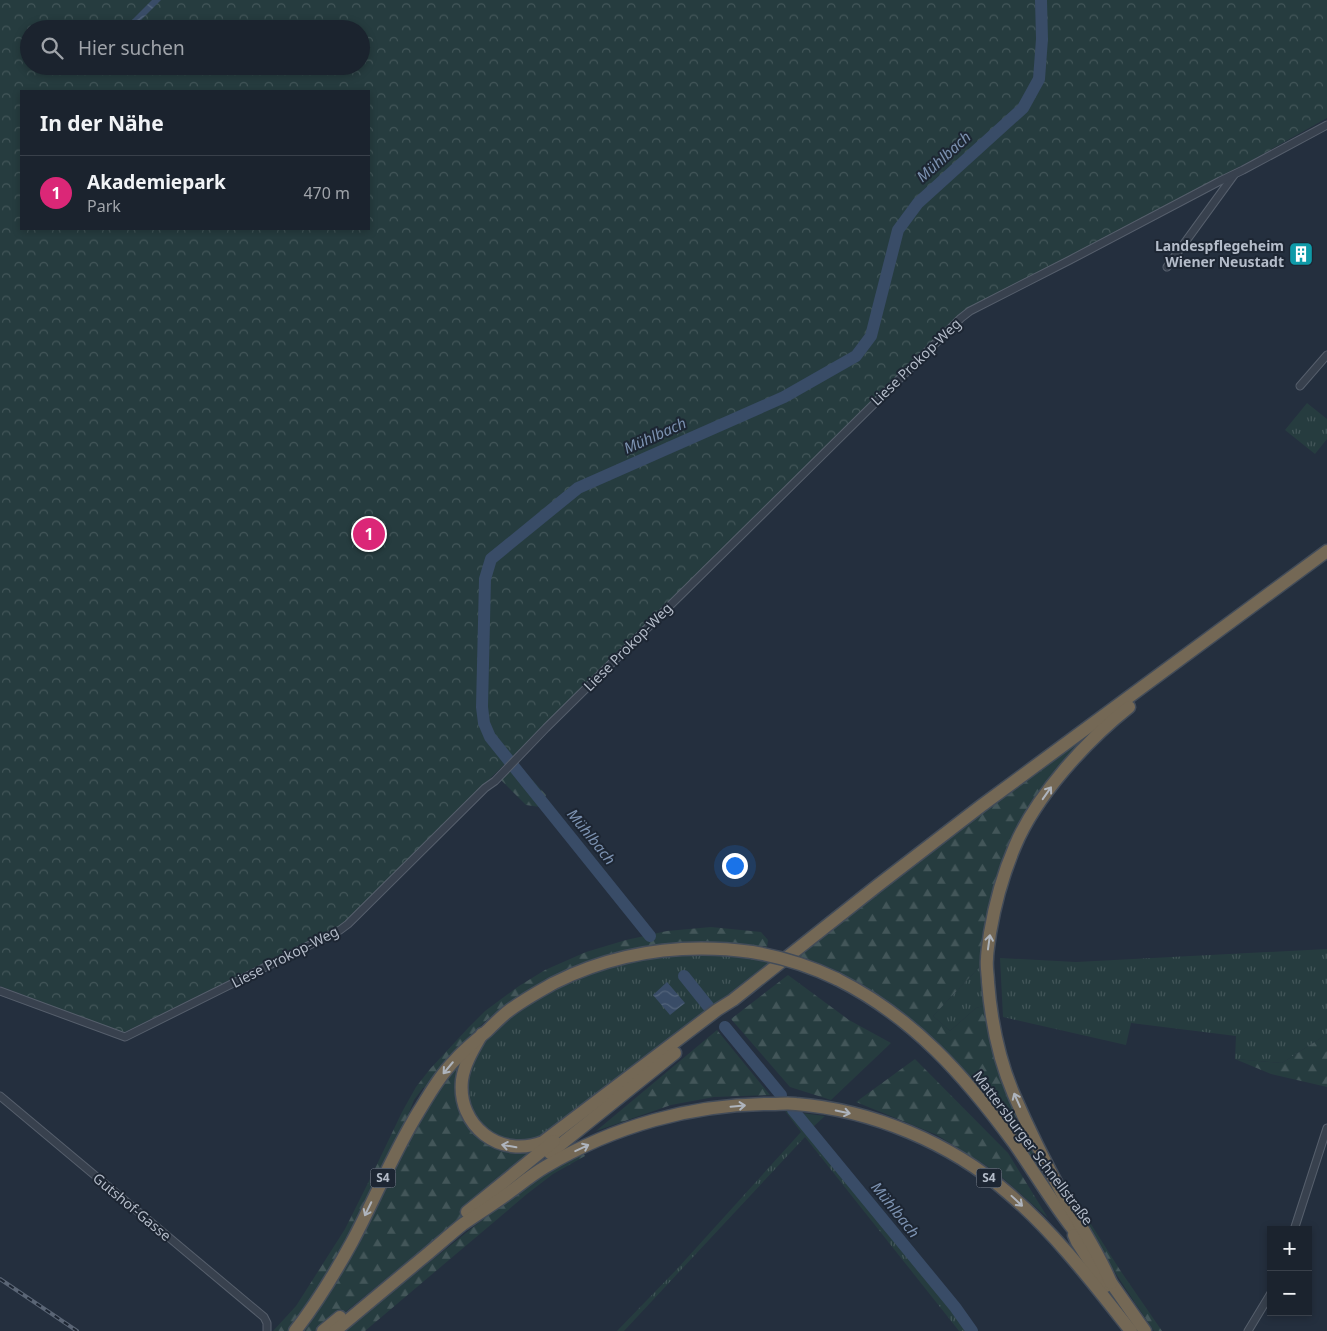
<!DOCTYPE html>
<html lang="de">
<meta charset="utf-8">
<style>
body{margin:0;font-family:"Noto Sans",sans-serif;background:#282f3a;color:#f1f3f6}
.controls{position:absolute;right:15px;bottom:15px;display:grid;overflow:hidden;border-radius:0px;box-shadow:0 2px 8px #0003}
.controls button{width:45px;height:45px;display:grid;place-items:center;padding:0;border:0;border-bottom:1px solid #39404a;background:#1b232e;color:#f1f3f6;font:25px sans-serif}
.you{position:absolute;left:734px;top:865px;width:18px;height:18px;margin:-12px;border:4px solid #fff;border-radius:50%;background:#1a73e8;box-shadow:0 0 0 8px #1a73e833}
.badge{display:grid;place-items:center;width:32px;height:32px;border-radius:50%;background:#db2777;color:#fff;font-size:16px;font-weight:700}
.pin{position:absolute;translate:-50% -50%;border:2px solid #fff;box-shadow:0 1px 5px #0006}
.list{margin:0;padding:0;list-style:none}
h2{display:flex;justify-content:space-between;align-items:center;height:65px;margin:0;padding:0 20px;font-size:21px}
h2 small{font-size:16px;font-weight:400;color:#a0a4aa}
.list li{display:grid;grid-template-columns:32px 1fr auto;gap:15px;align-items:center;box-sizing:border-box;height:75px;padding:0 20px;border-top:1px solid #39404a}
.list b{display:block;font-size:19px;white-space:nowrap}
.list p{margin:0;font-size:16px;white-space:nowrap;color:#a0a4aa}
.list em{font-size:16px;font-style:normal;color:#a0a4aa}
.icon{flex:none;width:28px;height:28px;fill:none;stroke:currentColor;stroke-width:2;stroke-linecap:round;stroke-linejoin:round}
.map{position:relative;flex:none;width:1327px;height:1331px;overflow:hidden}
.search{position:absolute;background:#1b232e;box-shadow:0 2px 8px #0003;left:20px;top:20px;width:350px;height:55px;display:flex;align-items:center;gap:12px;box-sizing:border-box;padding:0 18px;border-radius:28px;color:#a0a4aa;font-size:19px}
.panel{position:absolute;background:#1b232e;box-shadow:0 2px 8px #0003;left:20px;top:90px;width:350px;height:140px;border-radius:0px}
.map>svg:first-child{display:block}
.grass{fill:url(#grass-tufts)}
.forest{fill:url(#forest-firs)}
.park{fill:url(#park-crowns);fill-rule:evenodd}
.water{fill:url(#water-waves)}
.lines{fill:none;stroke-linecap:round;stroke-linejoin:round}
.river{stroke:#394c67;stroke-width:12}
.street-casing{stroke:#565f6c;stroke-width:9}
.highway-casing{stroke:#434c59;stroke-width:15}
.street{stroke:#38414e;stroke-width:7}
.highway{stroke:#746855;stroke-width:12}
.rail-casing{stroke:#5a6575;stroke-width:4}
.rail{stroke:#1d2633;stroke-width:2;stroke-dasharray:5.5;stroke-linecap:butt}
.highway-bridge-casing{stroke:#434c59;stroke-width:15;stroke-linecap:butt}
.highway-bridge{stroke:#746855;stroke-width:12}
.oneway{stroke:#aeb4bd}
.labels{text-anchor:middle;stroke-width:4;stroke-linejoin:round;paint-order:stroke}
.shield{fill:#1d2633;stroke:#878f9c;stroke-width:1}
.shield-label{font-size:12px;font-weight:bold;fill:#b4bcc9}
.poi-label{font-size:14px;font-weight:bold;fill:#b4bcc9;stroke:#1d2633;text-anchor:end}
.street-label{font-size:14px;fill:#b4bcc9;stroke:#1d2633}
.water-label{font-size:15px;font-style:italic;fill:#7c92b1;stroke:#1d2633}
</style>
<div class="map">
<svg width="1327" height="1331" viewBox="0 0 1327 1331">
<defs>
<pattern id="grass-tufts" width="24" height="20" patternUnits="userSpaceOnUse" patternTransform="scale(1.25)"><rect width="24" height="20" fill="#263c3f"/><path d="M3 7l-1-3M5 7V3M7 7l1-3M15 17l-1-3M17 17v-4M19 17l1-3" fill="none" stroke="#435659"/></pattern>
<pattern id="forest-firs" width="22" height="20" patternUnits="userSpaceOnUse" patternTransform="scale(1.25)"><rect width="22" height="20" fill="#263c3f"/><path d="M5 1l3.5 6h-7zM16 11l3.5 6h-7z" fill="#435659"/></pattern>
<pattern id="park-crowns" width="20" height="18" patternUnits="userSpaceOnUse" patternTransform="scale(1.25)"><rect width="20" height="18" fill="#263c3f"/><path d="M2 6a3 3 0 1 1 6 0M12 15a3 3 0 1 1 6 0" fill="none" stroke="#435659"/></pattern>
<pattern id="water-waves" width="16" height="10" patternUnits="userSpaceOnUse" patternTransform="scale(1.25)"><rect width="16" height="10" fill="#394c67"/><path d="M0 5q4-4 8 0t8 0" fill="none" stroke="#53647b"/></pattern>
</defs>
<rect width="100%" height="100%" fill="#242f3e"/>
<g class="grass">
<path d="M 1307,403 L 1327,419 L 1327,439 L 1315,454 L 1285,430 Z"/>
<path d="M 1327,949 L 1327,1034 L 1282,1063 L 1235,1059 L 1236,1036 L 1131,1023 L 1126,1045 L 1003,1017 L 1000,958 L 1076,962 Z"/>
<path d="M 752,952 L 752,958 L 778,964 L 549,1138 L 504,1145 L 467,1112 L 468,1060 L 506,1013 L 537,993 L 633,955 Z"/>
<path d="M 987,959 L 990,1004 L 976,1008 L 950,1031 L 933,1016 Z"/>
<path d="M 785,1111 L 825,1116 L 813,1127 L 977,1331 L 959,1331 L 805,1137 L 624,1331 L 617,1331 L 677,1269 L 801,1132 Z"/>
</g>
<g class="forest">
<path d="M 1082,731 L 1091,740 L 1015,844 L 987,959 L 933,1016 L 950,1031 L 976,1008 L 990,1004 L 998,1049 L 1052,1174 L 1040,1180 L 925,1040 L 837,979 L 840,972 L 814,961 L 791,954 Z"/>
<path d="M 517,763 L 546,795 L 544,803 L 540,807 L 526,805 L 501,780 Z"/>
<path d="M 711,927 L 761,932 L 768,940 L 767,947 C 735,943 702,940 669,943 C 600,949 524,983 475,1031 C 458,1048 443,1068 428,1087 L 423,1088 L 414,1100 L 405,1123 L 329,1274 L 290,1331 L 273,1331 L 296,1306 L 345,1229 L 369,1181 L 402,1112 L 416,1087 L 430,1069 L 469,1027 L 485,1011 L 519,986 L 545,970 L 586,952 L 626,940 L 667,931 Z"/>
<path d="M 788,975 L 849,1020 L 891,1043 L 831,1100 L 790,1087 L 731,1019 Z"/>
<path d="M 717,1030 L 770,1095 L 714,1097 L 671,1105 L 596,1131 Z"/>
<path d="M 482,1034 L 462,1078 L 478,1129 L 528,1146 L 536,1157 L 322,1331 L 295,1331 L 418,1111 Z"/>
<path d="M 1327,1034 L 1327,1087 L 1271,1074 L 1235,1059 L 1282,1063 Z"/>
<path d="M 915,1059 L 1008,1153 L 1048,1218 L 996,1172 L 937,1135 L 856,1102 Z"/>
<path d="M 582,1151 L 585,1156 L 553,1174 L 527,1194 L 365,1331 L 344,1331 L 523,1187 Z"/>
<path d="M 1068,1188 L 1120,1270 L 1162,1331 L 1154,1331 C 1124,1286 1090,1238 1068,1188 Z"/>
</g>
<path class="park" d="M 0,0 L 1327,0 L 1327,118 L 1254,159 L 961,313 L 343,924 L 123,1033 L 0,986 ZM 29,29 L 361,29 L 361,66 L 29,66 ZM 21,91 L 369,91 L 369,229 L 21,229 Z"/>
<g class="water">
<path d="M 152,0 L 161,0 L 132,29 L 123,29 Z"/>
<path d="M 667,982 L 685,1003 L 670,1015 L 653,995 Z"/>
</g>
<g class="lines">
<g class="river">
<path d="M 650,936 L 490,737 L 484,723 L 482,707 L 485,579 L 491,559 L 578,488 L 784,397 L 856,356 L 871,336 L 898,230 L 918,203 L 1023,108 L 1039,79 L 1042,39 L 1041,0"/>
<path d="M 684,976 L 708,1006"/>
<path d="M 725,1027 L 781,1095"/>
<path d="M 793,1110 L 955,1307 L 972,1331"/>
</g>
<defs>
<g id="street">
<path d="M 1167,267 L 1234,175"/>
<path d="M 1300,386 L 1327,355"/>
<path d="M 0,991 L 125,1037 L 340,930 L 348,924 L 485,788 L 495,781 L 546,728 L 961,318 L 970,311 L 1070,260 L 1220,181 L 1243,170 L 1327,125"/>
<path d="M 0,1096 L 264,1317 L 267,1323 L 267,1331"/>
<path d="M 1294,1230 L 1327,1128"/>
<path d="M 1248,1331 L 1271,1293"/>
</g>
<g id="highway">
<path d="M 837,979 C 913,1017 965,1076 1014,1143 C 1033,1170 1050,1199 1070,1225 C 1074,1230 1078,1235 1082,1240"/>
<path d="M 482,1034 C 474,1048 464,1064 462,1080 C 457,1126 500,1159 543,1142 L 717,1010 L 733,1000 L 877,886 L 981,806 L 1327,551"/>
<path d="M 550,1153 L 675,1053"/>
<path d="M 467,1212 L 554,1141"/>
<path d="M 1074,1235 L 1077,1242 L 1106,1286"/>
<path d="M 1107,1277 L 1145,1331"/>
<path d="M 1111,1283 C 1099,1253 1080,1226 1064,1197 C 1046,1164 1029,1130 1014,1095 C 999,1060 991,1021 988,982 C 988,975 986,967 987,959 C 987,951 989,942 990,933 C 995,903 1003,874 1015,846 C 1036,796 1086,741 1129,707"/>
<path d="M 295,1331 C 317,1303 335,1273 352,1242 C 375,1199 393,1153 419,1111 C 430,1093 441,1074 456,1059 C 465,1049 476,1040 487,1031 C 493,1025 499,1019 506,1013 C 521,1001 538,992 554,983 C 616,952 684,943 752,952"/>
<path d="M 323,1331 L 340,1317"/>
<path d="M 335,1331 C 363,1308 391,1284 419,1261 C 434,1249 448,1236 463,1224 C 479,1213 495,1203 510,1192 C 522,1183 533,1174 545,1167 C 614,1126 692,1104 772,1104 C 780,1104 788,1103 796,1104 C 872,1110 951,1143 1008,1193 C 1055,1233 1093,1283 1131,1331"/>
</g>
</defs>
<use href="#street" class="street-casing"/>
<use href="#highway" class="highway-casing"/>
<use href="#street" class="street"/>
<use href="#highway" class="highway"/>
<defs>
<path id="rail" d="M 0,1279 L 77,1331"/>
</defs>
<use href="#rail" class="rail-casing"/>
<use href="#rail" class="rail"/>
<defs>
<path id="highway-bridge" d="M 752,952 C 782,957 810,966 837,979"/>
</defs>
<use href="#highway-bridge" class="highway-bridge-casing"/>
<use href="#highway-bridge" class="highway-bridge"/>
</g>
<defs><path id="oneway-shaft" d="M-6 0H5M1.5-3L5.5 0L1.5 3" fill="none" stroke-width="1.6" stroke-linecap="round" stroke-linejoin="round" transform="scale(1.25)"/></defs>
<g class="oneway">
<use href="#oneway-shaft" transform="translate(1047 793) rotate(-55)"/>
<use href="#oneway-shaft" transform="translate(989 942) rotate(-82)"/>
<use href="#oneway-shaft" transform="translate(448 1068) rotate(130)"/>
<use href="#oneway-shaft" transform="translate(1017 1100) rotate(-114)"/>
<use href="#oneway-shaft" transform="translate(738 1106) rotate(-5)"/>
<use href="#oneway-shaft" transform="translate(843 1112) rotate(12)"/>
<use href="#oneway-shaft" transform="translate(509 1146) rotate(-170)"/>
<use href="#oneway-shaft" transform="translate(582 1148) rotate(-25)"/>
<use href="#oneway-shaft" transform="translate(1017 1201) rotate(43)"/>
<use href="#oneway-shaft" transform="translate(368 1209) rotate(116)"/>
</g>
<defs>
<symbol id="building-square" viewBox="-11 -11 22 22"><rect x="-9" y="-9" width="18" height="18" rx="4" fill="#0f9aa8" stroke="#1d2633"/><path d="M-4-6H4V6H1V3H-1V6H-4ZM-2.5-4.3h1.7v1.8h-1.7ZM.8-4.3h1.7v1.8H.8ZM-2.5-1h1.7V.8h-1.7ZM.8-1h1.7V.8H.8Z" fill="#fff"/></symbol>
</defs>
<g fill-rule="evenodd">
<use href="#building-square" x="1287" y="240" width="28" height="28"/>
</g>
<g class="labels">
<g class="shield">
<rect x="370.5" y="1168.5" width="25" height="19" rx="4"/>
<rect x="976.5" y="1168.5" width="25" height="19" rx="4"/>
</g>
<g class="shield-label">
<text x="383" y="1182">S4</text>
<text x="989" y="1182">S4</text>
</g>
<g class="poi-label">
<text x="1284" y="251">Landespflegeheim<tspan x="1284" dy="16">Wiener Neustadt</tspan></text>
</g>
<g class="street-label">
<text transform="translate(916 362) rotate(-44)" y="5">Liese Prokop-Weg</text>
<text transform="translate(628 647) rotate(-45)" y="5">Liese Prokop-Weg</text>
<text transform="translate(285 957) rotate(-27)" y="5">Liese Prokop-Weg</text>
<text transform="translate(1033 1148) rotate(53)" y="5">Mattersburger Schnellstraße</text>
<text transform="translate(132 1207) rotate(40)" y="5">Gutshof-Gasse</text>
</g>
<g class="water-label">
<text transform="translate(944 157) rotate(-42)" y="5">Mühlbach</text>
<text transform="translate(655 436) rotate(-24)" y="5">Mühlbach</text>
<text transform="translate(591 837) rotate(51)" y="5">Mühlbach</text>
<text transform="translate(895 1210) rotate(51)" y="5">Mühlbach</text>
</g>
</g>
</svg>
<div class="controls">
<button>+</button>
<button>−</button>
</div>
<div class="you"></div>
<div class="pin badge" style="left:369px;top:534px">1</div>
<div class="search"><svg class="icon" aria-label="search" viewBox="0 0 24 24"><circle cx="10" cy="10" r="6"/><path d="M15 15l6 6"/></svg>Hier suchen</div>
<section class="panel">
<h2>In der Nähe<small></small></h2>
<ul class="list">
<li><span class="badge">1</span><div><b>Akademiepark</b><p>Park</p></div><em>470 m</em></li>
</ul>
</section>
</div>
